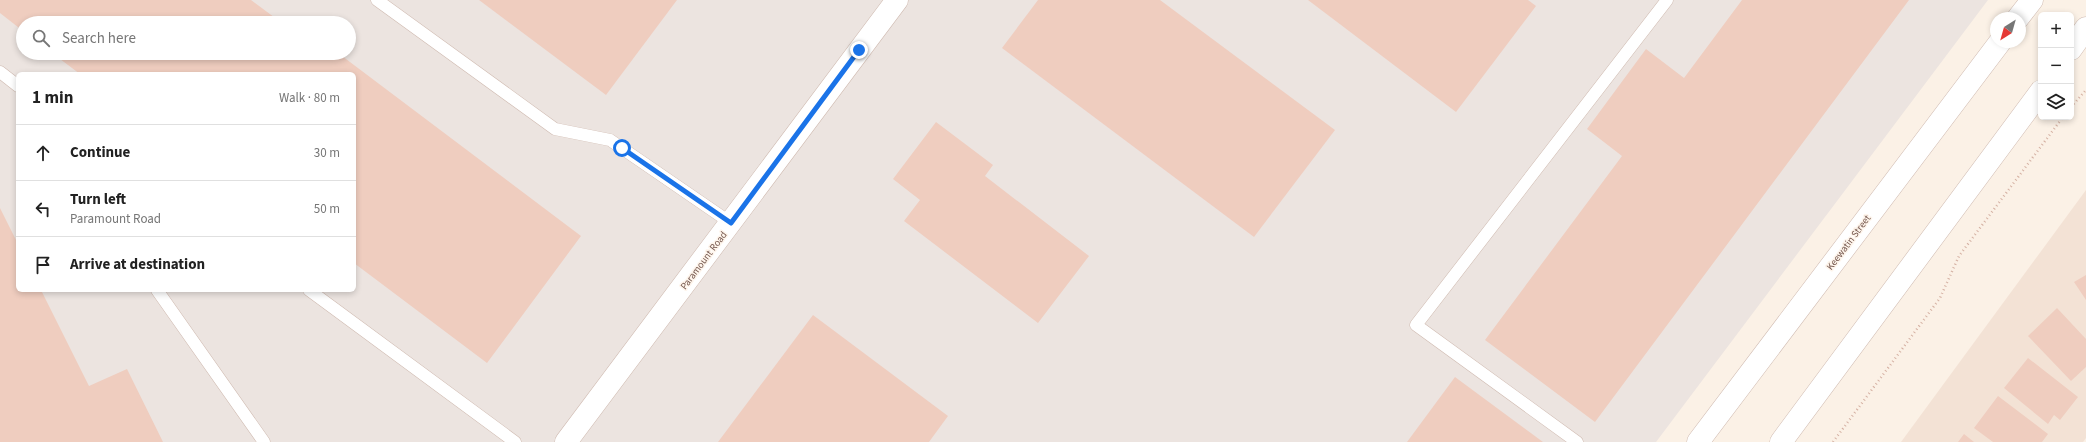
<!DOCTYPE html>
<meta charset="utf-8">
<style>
body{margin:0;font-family:"Source Sans 3",sans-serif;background:#f6f6f6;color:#222}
.controls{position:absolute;right:12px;top:12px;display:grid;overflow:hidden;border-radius:6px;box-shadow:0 2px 6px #0003}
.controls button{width:36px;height:36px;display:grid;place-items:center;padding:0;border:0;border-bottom:1px solid #e0e0e0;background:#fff;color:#222;font:20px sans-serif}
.compass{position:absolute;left:1990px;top:12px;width:36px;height:36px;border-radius:50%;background:#fff;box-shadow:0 2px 6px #0003;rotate:217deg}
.stop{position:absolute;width:12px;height:12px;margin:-9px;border:3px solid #1a73e8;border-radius:50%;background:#fff}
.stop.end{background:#1a73e8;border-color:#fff;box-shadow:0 1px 4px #0008}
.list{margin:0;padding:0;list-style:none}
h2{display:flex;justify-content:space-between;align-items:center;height:52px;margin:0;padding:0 16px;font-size:17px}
h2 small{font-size:13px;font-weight:400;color:#767676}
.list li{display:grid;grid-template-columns:26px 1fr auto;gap:12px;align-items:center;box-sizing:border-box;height:56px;padding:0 16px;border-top:1px solid #e0e0e0}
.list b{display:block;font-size:15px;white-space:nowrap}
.list p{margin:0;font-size:13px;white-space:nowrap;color:#767676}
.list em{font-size:13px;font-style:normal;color:#767676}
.icon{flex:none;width:22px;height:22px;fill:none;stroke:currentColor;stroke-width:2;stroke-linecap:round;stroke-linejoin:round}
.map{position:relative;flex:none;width:2086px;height:442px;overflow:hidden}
.search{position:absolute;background:#fff;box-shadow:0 2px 6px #0003;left:16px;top:16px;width:340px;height:44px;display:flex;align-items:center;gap:10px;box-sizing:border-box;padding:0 14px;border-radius:22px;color:#767676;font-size:15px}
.panel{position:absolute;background:#fff;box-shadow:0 2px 6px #0003;left:16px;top:72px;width:340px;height:220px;border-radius:6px}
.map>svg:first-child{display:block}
.residential{fill:#f3e2d5}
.industrial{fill:#ece4e0;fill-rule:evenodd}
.building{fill:#efcdbf}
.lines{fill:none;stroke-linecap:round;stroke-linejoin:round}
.service-casing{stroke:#cfbab0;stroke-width:13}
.minor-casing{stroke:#cfbab0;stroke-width:23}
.tertiary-casing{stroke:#cfbab0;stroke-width:23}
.path{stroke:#d4b0a2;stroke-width:2.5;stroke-dasharray:1 3;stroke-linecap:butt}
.service{stroke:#fff;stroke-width:12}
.minor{stroke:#fff;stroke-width:22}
.tertiary{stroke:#fff;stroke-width:22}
.route{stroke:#1a73e8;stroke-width:5}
.labels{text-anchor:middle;stroke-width:3;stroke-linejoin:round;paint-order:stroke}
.street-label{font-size:10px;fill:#74564c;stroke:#fef5ec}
</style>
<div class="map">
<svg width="2086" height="442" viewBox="0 0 2086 442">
<rect width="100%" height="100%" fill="#fbf1e6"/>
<path class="residential" d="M 2086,190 L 2086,438 L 2083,442 L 1901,442 Z"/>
<path class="industrial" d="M 0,0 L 1988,0 L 1656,442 L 0,442 ZM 23,23 L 349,23 L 349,53 L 23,53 ZM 18,74 L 354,74 L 354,290 L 18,290 Z"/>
<g class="building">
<path d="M 0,0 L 251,0 L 282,23 L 23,23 L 23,31 L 0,13 Z"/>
<path d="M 479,0 L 677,0 L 606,95 Z"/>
<path d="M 1038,0 L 1160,0 L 1335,130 L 1254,237 L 1002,48 Z"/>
<path d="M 1308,0 L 1528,0 L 1536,6 L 1456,112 Z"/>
<path d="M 1742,0 L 1909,0 L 1595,422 L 1485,340 L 1622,156 L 1587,129 L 1646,49 L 1684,78 Z"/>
<path d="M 52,53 L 338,53 L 581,236 L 487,363 L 354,263 L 354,74 L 80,74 Z"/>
<path d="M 936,122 L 993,165 L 985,176 L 1089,256 L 1038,323 L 904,221 L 920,200 L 893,179 Z"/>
<path d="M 0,208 L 18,244 L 18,290 L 41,290 L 89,386 L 127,369 L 163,442 L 0,442 Z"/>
<path d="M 2086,275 L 2086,300 L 2074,282 Z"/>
<path d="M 2057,308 L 2086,339 L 2086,367 L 2071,381 L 2028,336 Z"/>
<path d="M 813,315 L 948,416 L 929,442 L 718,442 Z"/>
<path d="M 2028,358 L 2078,397 L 2060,420 L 2054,415 L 2048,424 L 2004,388 Z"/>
<path d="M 1455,377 L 1543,442 L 1407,442 Z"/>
<path d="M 1998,396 L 2048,434 L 2042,442 L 1993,442 L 1974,428 Z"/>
<path d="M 1964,434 L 1974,442 L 1958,442 Z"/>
</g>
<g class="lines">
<defs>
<g id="service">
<path d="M 377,0 L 555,129 L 610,140 L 731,223"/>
<path d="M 0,72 L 18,86"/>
<path d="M 157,290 L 264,442"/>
<path d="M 309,290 L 515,442"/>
<path d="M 1577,442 L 1416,325 L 1667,0"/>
</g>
<path id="minor" d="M 566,442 L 897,0"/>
<g id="tertiary">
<path d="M 2018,18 L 2032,0"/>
<path d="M 2071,49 L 2086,28"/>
<path d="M 1698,442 L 2000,42"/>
<path d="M 1781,442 L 2041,91"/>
</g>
</defs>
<use href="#service" class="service-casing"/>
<use href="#minor" class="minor-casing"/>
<use href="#tertiary" class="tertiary-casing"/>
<g class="path">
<path d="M 2071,107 L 2086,90"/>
<path d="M 1833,442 L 1940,298 L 1959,256 L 2063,117"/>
</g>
<use href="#service" class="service"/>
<use href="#minor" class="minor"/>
<use href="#tertiary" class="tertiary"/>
</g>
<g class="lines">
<path class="route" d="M 622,148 L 731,223 L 859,50"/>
</g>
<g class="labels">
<g class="street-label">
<text transform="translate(1848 242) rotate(-53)" y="4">Keewatin Street</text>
<text transform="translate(703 260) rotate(-53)" y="4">Paramount Road</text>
</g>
</g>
</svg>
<div class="controls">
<button>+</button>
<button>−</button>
<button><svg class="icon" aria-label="layers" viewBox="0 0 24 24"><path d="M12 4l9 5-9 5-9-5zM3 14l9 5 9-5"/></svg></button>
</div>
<svg class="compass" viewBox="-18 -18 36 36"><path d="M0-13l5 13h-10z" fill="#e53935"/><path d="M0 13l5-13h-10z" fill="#767676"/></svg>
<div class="stop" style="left:622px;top:148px"></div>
<div class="stop end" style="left:859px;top:50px"></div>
<div class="search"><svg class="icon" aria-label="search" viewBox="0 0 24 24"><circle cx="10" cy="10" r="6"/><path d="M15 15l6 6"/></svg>Search here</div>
<section class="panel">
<h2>1 min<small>Walk · 80 m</small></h2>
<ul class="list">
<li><svg class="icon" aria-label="ahead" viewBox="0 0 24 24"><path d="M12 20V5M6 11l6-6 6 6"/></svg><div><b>Continue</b></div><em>30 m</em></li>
<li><svg class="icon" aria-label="left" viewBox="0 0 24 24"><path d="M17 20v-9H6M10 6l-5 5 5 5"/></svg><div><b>Turn left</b><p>Paramount Road</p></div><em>50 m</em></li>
<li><svg class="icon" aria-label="arrive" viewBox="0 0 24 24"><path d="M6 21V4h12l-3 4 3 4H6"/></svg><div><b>Arrive at destination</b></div></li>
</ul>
</section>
</div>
